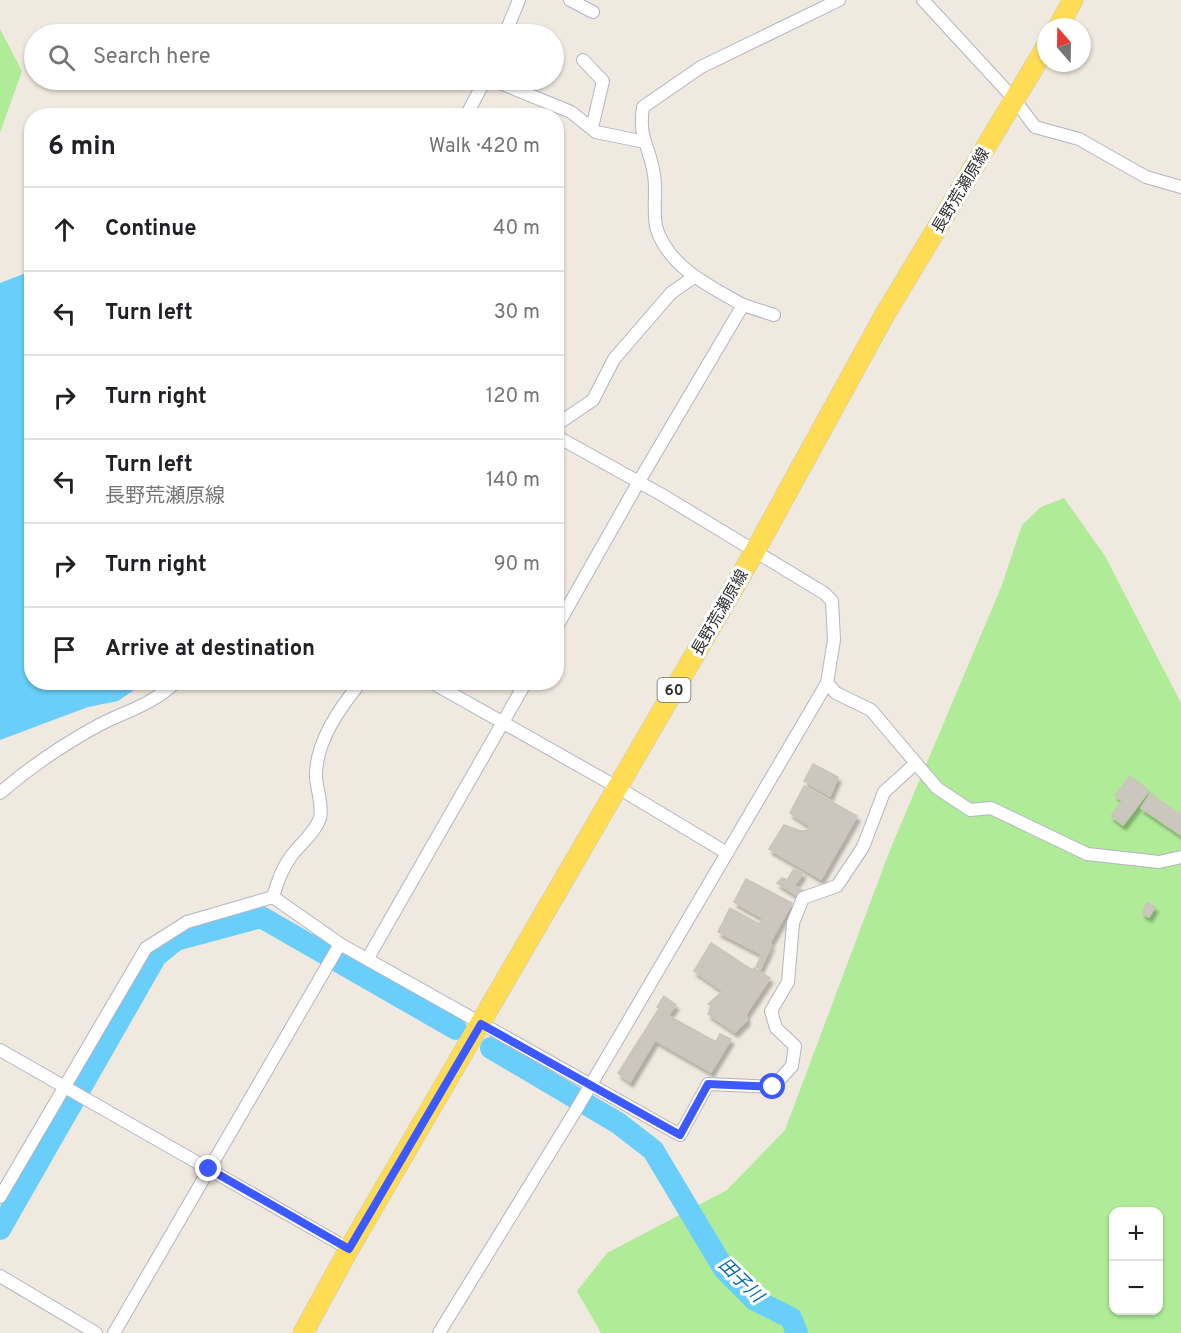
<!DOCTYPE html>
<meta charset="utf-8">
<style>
body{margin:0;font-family:Overpass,"Noto Sans JP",sans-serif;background:#f6f6f6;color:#202124}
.controls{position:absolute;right:18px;bottom:18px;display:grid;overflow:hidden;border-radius:12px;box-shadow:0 2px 4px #0004}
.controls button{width:54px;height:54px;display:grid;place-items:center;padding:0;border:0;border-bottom:2px solid #e0e0e0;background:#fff;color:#202124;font:30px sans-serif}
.compass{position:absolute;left:1037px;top:18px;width:54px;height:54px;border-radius:50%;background:#fff;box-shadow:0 2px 4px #0004;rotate:340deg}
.stop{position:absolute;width:18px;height:18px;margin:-14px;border:4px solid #3c59ff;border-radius:50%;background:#fff}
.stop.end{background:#3c59ff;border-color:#fff;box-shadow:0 2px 6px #0008}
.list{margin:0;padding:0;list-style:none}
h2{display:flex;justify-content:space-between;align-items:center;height:78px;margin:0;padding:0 24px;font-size:26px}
h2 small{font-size:20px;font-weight:400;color:#757577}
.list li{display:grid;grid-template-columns:39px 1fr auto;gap:18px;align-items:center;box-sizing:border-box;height:84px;padding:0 24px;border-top:2px solid #e0e0e0}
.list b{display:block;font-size:22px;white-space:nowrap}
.list p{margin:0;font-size:20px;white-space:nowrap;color:#757577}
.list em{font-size:20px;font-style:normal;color:#757577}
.icon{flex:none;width:33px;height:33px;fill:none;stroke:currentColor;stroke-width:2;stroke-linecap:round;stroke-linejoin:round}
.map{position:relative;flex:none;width:1181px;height:1333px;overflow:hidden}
.search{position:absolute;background:#fff;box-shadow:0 2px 4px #0004;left:24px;top:24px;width:540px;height:66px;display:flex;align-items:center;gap:15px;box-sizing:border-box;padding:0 21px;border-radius:33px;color:#757577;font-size:22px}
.panel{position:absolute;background:#fff;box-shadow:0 2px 4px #0004;left:24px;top:108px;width:540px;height:582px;border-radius:24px}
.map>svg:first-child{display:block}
.green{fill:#b0eb97;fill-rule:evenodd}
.water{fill:#69cefa}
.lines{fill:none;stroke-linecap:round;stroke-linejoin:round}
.river{stroke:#69cefa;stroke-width:22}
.building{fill:#cbc6be;stroke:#ccc5b8;stroke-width:1.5;filter:url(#shadow)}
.minor-casing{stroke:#b3b4c2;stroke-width:14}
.primary-casing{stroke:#c8c8c8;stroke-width:21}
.minor{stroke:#fff;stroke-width:12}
.primary{stroke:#fedd55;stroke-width:20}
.route{stroke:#3c59ff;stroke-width:8}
.labels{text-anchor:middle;stroke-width:6;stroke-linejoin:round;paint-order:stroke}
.shield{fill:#fff;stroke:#6c6c6c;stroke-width:1.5}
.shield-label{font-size:15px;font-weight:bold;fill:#2d2d2d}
.street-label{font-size:16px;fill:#2d2d2d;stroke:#fff}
.water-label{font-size:18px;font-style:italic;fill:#006bae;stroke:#fff}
</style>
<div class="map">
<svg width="1181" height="1333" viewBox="0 0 1181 1333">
<defs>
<filter id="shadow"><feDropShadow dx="3" dy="5" stdDeviation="1.5" flood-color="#0004"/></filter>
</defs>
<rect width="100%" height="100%" fill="#f0e9df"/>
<g class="green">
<path d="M 0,29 L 22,71 L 0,133 Z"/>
<path d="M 1064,498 L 1105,556 L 1181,703 L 1181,1333 L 601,1333 L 577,1291 L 607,1253 L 727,1190 L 785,1130 L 890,850 L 1002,585 L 1022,525 L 1041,507 ZM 1114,1212 L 1158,1212 L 1158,1310 L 1114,1310 Z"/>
</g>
<path class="water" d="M 31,271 L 32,682 L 144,683 L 118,701 L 88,707 L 0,740 L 0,283 Z"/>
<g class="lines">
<g class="river">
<path d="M 491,1048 L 618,1123 L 653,1150 L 724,1269 L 755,1300 L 791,1318 L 797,1333"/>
<path d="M 0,1229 L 156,956 L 176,940 L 261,917 L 456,1029"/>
</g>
</g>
<g class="building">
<path d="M 813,764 L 838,777 L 830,796 L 804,781 Z"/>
<path d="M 1130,776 L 1149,791 L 1123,825 L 1111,816 L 1122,801 L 1115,795 Z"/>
<path d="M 804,786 L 857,816 L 821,879 L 769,849 L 784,825 L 801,831 L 810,830 L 810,826 L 790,813 Z"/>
<path d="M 1150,794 L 1181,815 L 1181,835 L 1141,808 Z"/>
<path d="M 794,869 L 803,873 L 794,886 L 804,891 L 800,897 L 777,883 L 782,878 L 787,880 Z"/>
<path d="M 746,879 L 792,903 L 763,955 L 718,932 L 730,908 L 759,924 L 763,918 L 734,902 Z"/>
<path d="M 1147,903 L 1155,907 L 1149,917 L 1142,913 Z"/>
<path d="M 711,943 L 752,970 L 754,968 L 770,978 L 746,1014 L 747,1020 L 735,1032 L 708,1014 L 711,1006 L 708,1004 L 723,991 L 694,971 Z"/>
<path d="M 772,944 L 760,969 L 756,967 L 761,956 L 764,956 Z"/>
<path d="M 664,996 L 676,1005 L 669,1014 L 657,1007 Z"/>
<path d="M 658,1010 L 716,1042 L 720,1034 L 731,1039 L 711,1072 L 655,1040 L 630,1082 L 618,1073 Z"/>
</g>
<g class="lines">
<defs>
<g id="minor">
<path d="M 570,0 L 593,12"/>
<path d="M 923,0 L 1015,100 L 1035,127 L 1079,139 L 1146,177 L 1181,187"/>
<path d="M 505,34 L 519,0"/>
<path d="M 583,60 L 603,81 L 592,128"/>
<path d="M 493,80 L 571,112 L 596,132 L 645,142"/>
<path d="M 466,116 L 485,80"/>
<path d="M 743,305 L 774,315"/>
<path d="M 556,425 L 593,400 L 614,359 L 671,293 L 694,277"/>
<path d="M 556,436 L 664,496 L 824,593 L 832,601 L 834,640 L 827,683 L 836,693 L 871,710 L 937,788 L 970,810 L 991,808 L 1087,854 L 1159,862 L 1181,857"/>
<path d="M 556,628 L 638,483 L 743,305 C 711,287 670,268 657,230 C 652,214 657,192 654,175 C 650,146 638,139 643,107 L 701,67 L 839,0"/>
<path d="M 431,682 L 617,787 L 727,853"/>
<path d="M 0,793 C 30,767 64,744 99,725 C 128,710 150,706 176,682"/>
<path d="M 273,897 C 278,881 282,868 292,855 C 301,843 315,833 320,818 C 323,807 317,789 316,777 C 315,742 340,707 361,682"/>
<path d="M 368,958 L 526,682"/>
<path d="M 0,1050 L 349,1249"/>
<path d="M 0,1197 L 146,948 L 187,922 L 273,897 L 340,944 L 680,1135 L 708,1084 L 773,1087 L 792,1066 L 795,1046 L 776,1028 L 771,1011 L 788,982 L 793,923 L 803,898 L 837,886 L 863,847 L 884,792 L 916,763"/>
<path d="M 0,1276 L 96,1333"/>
<path d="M 114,1333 L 340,944"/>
<path d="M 439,1333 L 576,1110 L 827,683"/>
</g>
<g id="primary">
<path d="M 1058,27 L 1073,0"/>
<path d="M 303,1333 L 349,1249 L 755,551 L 884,316 L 1046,47"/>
</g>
</defs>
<use href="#minor" class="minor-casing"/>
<use href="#primary" class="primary-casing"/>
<use href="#minor" class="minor"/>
<use href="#primary" class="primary"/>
</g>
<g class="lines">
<path class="route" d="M 209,1169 L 349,1249 L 481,1024 L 680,1135 L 708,1084 L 773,1087"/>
</g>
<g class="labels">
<rect class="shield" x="657.5" y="678" width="33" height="24" rx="4.5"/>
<g class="shield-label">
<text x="674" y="695">60</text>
</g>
<g class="street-label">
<text transform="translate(960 190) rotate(-59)" y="6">長野荒瀬原線</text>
<text transform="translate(719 612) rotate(-60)" y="6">長野荒瀬原線</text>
</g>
<g class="water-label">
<text transform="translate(741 1280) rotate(44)" y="6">田子川</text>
</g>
</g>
</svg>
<div class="controls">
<button>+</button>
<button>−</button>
</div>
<svg class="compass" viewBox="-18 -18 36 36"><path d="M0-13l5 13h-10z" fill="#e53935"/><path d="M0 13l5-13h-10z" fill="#757577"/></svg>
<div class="stop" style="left:773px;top:1087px"></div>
<div class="stop end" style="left:209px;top:1169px"></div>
<div class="search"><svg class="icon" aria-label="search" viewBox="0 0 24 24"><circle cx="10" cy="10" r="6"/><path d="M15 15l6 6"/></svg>Search here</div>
<section class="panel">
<h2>6 min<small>Walk · 420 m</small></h2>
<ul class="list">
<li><svg class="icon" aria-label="ahead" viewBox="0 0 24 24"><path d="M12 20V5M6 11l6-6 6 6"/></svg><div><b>Continue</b></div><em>40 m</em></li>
<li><svg class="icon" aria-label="left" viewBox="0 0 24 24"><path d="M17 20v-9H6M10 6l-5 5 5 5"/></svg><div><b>Turn left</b></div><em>30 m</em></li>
<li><svg class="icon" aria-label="right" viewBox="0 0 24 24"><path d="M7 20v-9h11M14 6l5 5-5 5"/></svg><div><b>Turn right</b></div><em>120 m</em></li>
<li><svg class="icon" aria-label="left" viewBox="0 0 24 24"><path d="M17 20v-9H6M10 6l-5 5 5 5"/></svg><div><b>Turn left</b><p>長野荒瀬原線</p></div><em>140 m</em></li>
<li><svg class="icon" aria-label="right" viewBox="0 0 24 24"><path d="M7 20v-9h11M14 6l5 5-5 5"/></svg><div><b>Turn right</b></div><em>90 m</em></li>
<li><svg class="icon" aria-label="arrive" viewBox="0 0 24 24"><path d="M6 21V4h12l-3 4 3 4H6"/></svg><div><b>Arrive at destination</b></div></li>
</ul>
</section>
</div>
